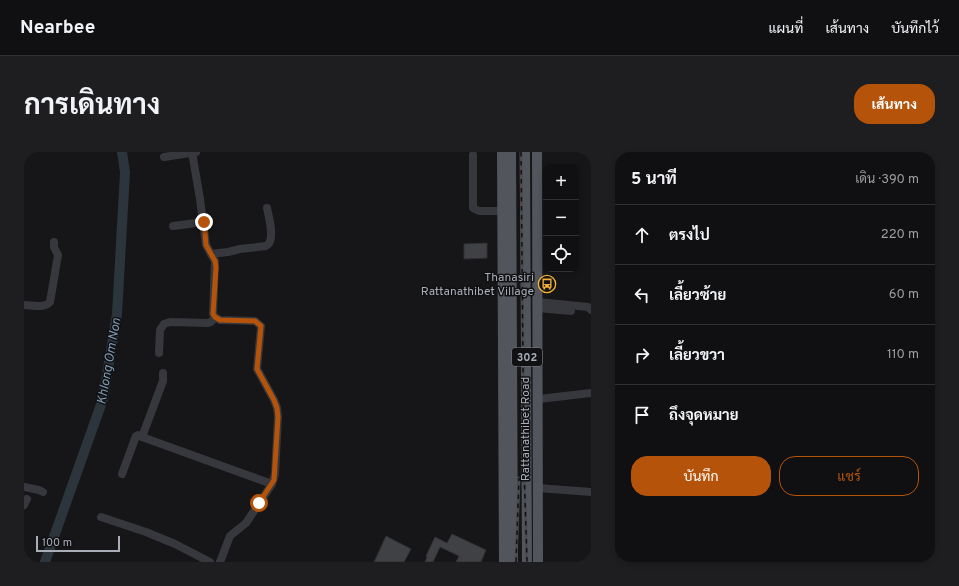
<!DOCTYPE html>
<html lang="th">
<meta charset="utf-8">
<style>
body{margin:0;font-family:Overpass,Sarabun,sans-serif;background:#1e1e20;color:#f1f3f6}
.controls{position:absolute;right:12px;top:12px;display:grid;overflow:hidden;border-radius:8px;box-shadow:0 2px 6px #0003}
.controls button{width:36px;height:36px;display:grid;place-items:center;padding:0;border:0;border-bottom:1px solid #303032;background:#101012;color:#f1f3f6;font:20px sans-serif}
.scale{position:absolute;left:12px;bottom:10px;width:84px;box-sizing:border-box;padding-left:4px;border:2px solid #a8adb8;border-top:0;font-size:11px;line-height:14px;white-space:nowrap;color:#a8adb8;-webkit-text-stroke:3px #111113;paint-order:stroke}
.stop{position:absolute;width:12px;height:12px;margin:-9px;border:3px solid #b45309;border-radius:50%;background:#fff}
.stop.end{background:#b45309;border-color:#fff;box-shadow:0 1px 4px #0008}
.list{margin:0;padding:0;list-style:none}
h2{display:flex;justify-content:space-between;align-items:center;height:52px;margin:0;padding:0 16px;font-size:17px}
h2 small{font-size:13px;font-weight:400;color:#9c9d9f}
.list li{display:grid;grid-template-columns:26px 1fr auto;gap:12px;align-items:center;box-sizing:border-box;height:60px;padding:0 16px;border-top:1px solid #303032}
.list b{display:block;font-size:15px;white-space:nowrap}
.list em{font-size:13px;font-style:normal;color:#9c9d9f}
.actions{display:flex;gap:8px;padding:12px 16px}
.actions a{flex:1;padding:9px 0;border:1px solid #b45309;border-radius:16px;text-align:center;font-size:14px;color:#b45309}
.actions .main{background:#b45309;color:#fff}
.icon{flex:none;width:22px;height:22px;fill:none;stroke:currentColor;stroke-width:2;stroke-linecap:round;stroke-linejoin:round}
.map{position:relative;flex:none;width:567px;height:410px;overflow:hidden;border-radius:16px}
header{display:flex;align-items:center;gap:24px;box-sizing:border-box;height:56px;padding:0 20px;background:#101012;border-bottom:1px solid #303032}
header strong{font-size:19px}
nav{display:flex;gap:22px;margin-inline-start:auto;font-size:14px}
.intro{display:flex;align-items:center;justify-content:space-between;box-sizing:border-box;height:96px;padding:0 24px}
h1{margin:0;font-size:28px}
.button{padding:10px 18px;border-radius:16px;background:#b45309;color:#fff;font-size:14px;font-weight:700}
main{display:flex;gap:24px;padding:0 24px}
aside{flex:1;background:#101012;border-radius:16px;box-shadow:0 2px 6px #0003}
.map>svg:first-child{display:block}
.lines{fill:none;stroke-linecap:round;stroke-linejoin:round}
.river{stroke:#2c353c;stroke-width:10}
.building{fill:#404145;stroke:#303034}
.minor{stroke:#37383d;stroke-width:8}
.major{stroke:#53555c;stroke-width:10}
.rail-casing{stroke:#4a4c52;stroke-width:3}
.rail{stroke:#111113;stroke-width:1.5;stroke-dasharray:4.5;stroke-linecap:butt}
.route{stroke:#b45309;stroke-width:5}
.labels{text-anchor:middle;stroke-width:3;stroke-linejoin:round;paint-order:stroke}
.shield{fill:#111113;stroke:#7b7e86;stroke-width:1}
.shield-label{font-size:11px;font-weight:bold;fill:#a8adb8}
.poi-label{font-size:12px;fill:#a8adb8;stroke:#111113;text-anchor:end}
.street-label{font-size:12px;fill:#a8adb8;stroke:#111113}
.water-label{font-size:13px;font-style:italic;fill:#7f9bb3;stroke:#111113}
</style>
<header>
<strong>Nearbee</strong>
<nav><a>แผนที่</a><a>เส้นทาง</a><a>บันทึกไว้</a></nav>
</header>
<div class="intro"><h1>การเดินทาง</h1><a class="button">เส้นทาง</a></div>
<main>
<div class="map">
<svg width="567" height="410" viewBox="0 0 567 410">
<rect width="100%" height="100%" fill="#161618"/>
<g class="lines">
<path class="river" d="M 21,410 L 79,247 L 93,162 L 101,20 L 98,0"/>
</g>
<g class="building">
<path d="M 463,91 L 463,106 L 440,107 L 440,92 Z"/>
<path d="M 428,382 L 462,398 L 457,410 L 432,410 L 435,404 L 416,395 L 409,410 L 401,410 L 403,405 L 402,404 L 411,385 L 423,391 Z"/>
<path d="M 362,384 L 387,397 L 380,410 L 350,410 Z"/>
</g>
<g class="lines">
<g class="minor">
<path d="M 168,0 L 176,47 L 182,93 L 191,109 L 189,162 L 191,165 L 196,168 L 231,169 L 237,174 L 233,217 L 250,248 L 253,256 L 254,265 L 251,322 L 248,332 L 222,371 L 206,384 L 196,410"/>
<path d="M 449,3 L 449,56 L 455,59 L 478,59"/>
<path d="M 140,5 L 172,0"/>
<path d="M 149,74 L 180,70"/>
<path d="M 187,102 L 204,100 L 216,97 L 242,94 C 252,89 245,66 243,56"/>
<path d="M 514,150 L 564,155 L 567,158"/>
<path d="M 0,153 C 8,153 20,157 26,150 L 34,103 L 30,95 L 30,90"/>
<path d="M 514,156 L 547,159"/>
<path d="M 135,201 L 136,178 L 140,172 L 146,170 L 184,171 L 187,170 L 191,165"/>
<path d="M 139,221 L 139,229 L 118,285 L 248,332"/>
<path d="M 515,247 L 567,241"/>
<path d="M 98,322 L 112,284 L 114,283 L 118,285"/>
<path d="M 0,335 L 15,338 L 19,340"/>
<path d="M 514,336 L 567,340"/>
<path d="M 0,353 L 3,347"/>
<path d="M 77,365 L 122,380 L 151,392 L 186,410"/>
</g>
<g class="major">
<path d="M 478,0 L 480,410"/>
<path d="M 487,0 L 489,410"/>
<path d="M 501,0 L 503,410"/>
<path d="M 513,0 L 514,410"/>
</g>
<defs>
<g id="rail">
<path d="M 497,0 L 500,315 L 503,410"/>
<path d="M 492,410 L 495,326"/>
</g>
</defs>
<use href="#rail" class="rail-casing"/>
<use href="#rail" class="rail"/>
</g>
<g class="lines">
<path class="route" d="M 180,70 L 182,93 L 191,109 L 192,115 L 189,162 L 191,165 L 196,168 L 231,169 L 237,174 L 233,217 L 250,248 L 253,256 L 254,265 L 250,328 L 235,351"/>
</g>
<defs>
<symbol id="bus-ring" viewBox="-11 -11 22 22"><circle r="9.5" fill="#111113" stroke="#f2b134" stroke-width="1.5"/><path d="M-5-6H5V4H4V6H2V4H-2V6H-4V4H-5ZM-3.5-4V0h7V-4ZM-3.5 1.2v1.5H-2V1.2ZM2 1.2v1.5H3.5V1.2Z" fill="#f2b134"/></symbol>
</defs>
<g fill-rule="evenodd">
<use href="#bus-ring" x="513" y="122" width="20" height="20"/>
</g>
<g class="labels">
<rect class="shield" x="488" y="196" width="30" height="18" rx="3"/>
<g class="shield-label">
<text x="503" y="209">302</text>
</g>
<g class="poi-label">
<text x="510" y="129">Thanasiri<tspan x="510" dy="14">Rattanathibet Village</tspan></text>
</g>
<g class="street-label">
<text transform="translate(501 277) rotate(-90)" y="4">Rattanathibet Road</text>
</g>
<g class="water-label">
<text transform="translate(84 209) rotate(-80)" y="5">Khlong Om Non</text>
</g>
</g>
</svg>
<div class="controls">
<button>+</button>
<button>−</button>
<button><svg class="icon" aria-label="locate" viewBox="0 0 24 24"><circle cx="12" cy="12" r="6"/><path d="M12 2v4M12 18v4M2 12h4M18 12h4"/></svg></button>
</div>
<div class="scale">100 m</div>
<div class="stop" style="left:235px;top:351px"></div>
<div class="stop end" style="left:180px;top:70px"></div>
</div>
<aside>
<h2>5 นาที<small>เดิน · 390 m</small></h2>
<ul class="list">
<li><svg class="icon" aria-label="ahead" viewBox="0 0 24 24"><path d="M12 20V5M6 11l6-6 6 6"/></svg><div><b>ตรงไป</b></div><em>220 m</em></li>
<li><svg class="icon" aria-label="left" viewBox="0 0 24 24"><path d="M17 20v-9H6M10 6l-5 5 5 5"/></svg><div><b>เลี้ยวซ้าย</b></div><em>60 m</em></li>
<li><svg class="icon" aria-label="right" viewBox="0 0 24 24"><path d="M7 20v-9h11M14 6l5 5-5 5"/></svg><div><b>เลี้ยวขวา</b></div><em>110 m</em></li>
<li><svg class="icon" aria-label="arrive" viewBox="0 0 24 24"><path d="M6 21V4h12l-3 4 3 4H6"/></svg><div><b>ถึงจุดหมาย</b></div></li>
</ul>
<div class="actions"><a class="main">บันทึก</a><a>แชร์</a></div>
</aside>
</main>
